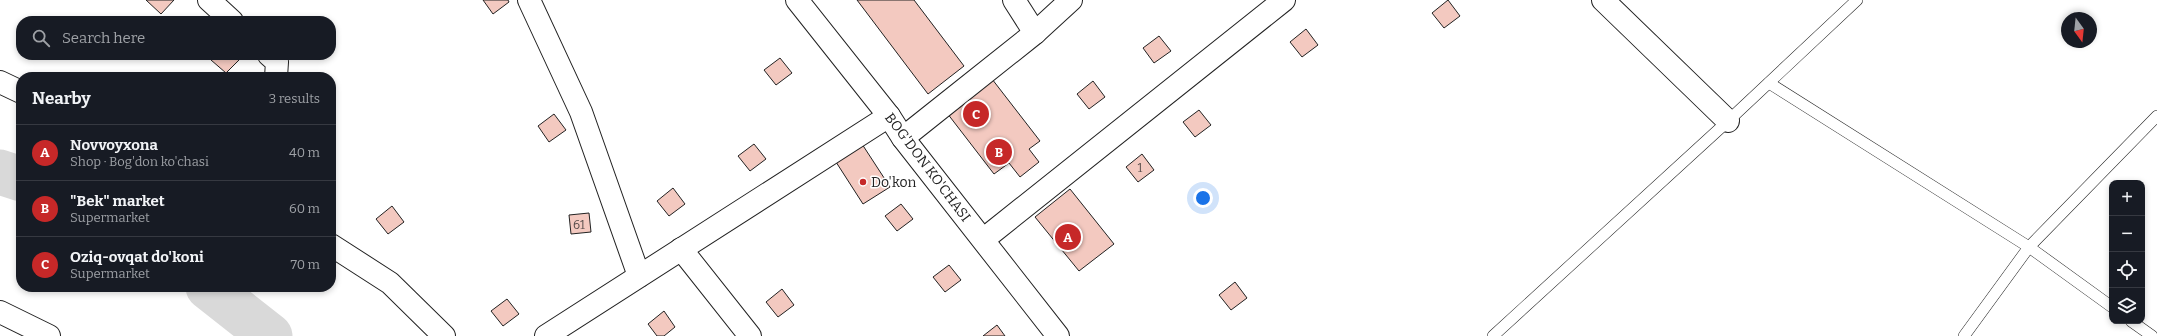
<!DOCTYPE html>
<meta charset="utf-8">
<style>
body{margin:0;font-family:Bitter,serif;background:#20242c;color:#f1f3f6}
.controls{position:absolute;right:12px;bottom:12px;display:grid;overflow:hidden;border-radius:8px;box-shadow:0 2px 6px #0003}
.controls button{width:36px;height:36px;display:grid;place-items:center;padding:0;border:0;border-bottom:1px solid #363941;background:#171b24;color:#f1f3f6;font:20px sans-serif}
.compass{position:absolute;left:2061px;top:12px;width:36px;height:36px;border-radius:50%;background:#171b24;box-shadow:0 2px 6px #0003;rotate:165deg}
.you{position:absolute;left:1203px;top:198px;width:14px;height:14px;margin:-10px;border:3px solid #fff;border-radius:50%;background:#1a73e8;box-shadow:0 0 0 6px #1a73e833}
.badge{display:grid;place-items:center;width:26px;height:26px;border-radius:50%;background:#c62828;color:#fff;font-size:13px;font-weight:700}
.pin{position:absolute;translate:-50% -50%;border:2px solid #fff;box-shadow:0 1px 4px #0006}
.list{margin:0;padding:0;list-style:none}
h2{display:flex;justify-content:space-between;align-items:center;height:52px;margin:0;padding:0 16px;font-size:17px}
h2 small{font-size:13px;font-weight:400;color:#9ea1a6}
.list li{display:grid;grid-template-columns:26px 1fr auto;gap:12px;align-items:center;box-sizing:border-box;height:56px;padding:0 16px;border-top:1px solid #363941}
.list b{display:block;font-size:15px;white-space:nowrap}
.list p{margin:0;font-size:13px;white-space:nowrap;color:#9ea1a6}
.list em{font-size:13px;font-style:normal;color:#9ea1a6}
.icon{flex:none;width:22px;height:22px;fill:none;stroke:currentColor;stroke-width:2;stroke-linecap:round;stroke-linejoin:round}
.map{position:relative;flex:none;width:2157px;height:336px;overflow:hidden}
.search{position:absolute;background:#171b24;box-shadow:0 2px 6px #0003;left:16px;top:16px;width:320px;height:44px;display:flex;align-items:center;gap:10px;box-sizing:border-box;padding:0 14px;border-radius:16px;color:#9ea1a6;font-size:15px}
.panel{position:absolute;background:#171b24;box-shadow:0 2px 6px #0003;left:16px;top:72px;width:320px;height:220px;border-radius:16px}
.map>svg:first-child{display:block}
.lines{fill:none;stroke-linecap:round;stroke-linejoin:round}
.river{stroke:#d9d9d9;stroke-width:45}
.building{fill:#f3c9c0;stroke:#222}
.lane-casing{stroke:#222;stroke-width:12}
.street-casing{stroke:#222;stroke-width:24}
.primary-casing{stroke:#222;stroke-width:24}
.lane{stroke:#fff;stroke-width:11}
.street{stroke:#fff;stroke-width:22}
.primary{stroke:#fff;stroke-width:22}
.poi-dot{fill:#c62828;stroke:#fff;stroke-width:1.5}
.labels{text-anchor:middle;stroke-width:3;stroke-linejoin:round;paint-order:stroke}
.number-label{font-size:12px;fill:#564c4a}
.street-label{font-size:14px;fill:#222;stroke:#fff}
.poi-label{font-size:14px;fill:#222;stroke:#fff;text-anchor:start}
</style>
<div class="map">
<svg width="2157" height="336" viewBox="0 0 2157 336">
<rect width="100%" height="100%" fill="#fff"/>
<g class="lines">
<g class="river">
<path d="M 0,172 L 21,179"/>
<path d="M 208,287 L 270,336"/>
</g>
</g>
<g class="building">
<path d="M 146,0 L 174,0 L 161,14 Z"/>
<path d="M 483,0 L 508,0 L 509,2 L 493,14 Z"/>
<path d="M 857,0 L 914,0 L 964,66 L 928,94 Z"/>
<path d="M 1448,0 L 1460,16 L 1444,28 L 1432,13 Z"/>
<path d="M 1306,29 L 1318,45 L 1302,57 L 1290,42 Z"/>
<path d="M 1159,36 L 1171,51 L 1154,63 L 1143,48 Z"/>
<path d="M 216,55 L 236,55 L 240,59 L 226,73 L 211,60 Z"/>
<path d="M 780,58 L 792,73 L 776,85 L 764,70 Z"/>
<path d="M 992,79 L 1040,141 L 1029,149 L 1039,162 L 1020,177 L 1009,163 L 994,174 L 947,113 Z"/>
<path d="M 1093,81 L 1105,97 L 1089,109 L 1077,94 Z"/>
<path d="M 1199,110 L 1211,125 L 1195,137 L 1183,122 Z"/>
<path d="M 554,114 L 566,130 L 549,142 L 538,126 Z"/>
<path d="M 754,144 L 766,159 L 750,171 L 738,156 Z"/>
<path d="M 862,144 L 890,187 L 863,204 L 836,162 Z"/>
<path d="M 1142,154 L 1154,170 L 1138,182 L 1126,167 Z"/>
<path d="M 673,188 L 685,204 L 669,216 L 657,201 Z"/>
<path d="M 1070,189 L 1114,244 L 1079,271 L 1035,217 Z"/>
<path d="M 901,204 L 913,219 L 897,231 L 885,216 Z"/>
<path d="M 392,206 L 404,222 L 388,234 L 376,219 Z"/>
<path d="M 589,213 L 591,232 L 571,234 L 569,215 Z"/>
<path d="M 949,265 L 961,280 L 945,292 L 933,277 Z"/>
<path d="M 1235,282 L 1247,298 L 1231,310 L 1219,295 Z"/>
<path d="M 782,289 L 794,305 L 778,317 L 766,302 Z"/>
<path d="M 507,299 L 519,314 L 503,326 L 491,311 Z"/>
<path d="M 664,311 L 675,327 L 664,336 L 657,336 L 648,324 Z"/>
<path d="M 997,325 L 1005,336 L 983,336 Z"/>
</g>
<g class="lines">
<defs>
<g id="lane">
<path d="M 1769,83 L 2029,247 L 2112,307"/>
<path d="M 2131,321 L 2152,336"/>
<path d="M 1493,336 L 1728,121 L 1857,0"/>
<path d="M 1964,336 L 2029,247 L 2157,116"/>
</g>
<g id="street">
<path d="M 209,0 L 232,21"/>
<path d="M 529,0 L 581,112 L 639,276"/>
<path d="M 1014,0 L 1035,33"/>
<path d="M 1603,0 L 1728,121"/>
<path d="M 269,55 L 277,62 L 276,77"/>
<path d="M 0,82 L 21,92"/>
<path d="M 903,138 L 1035,33 L 1071,0"/>
<path d="M 984,239 L 1284,0"/>
<path d="M 331,245 L 390,283 L 444,336"/>
<path d="M 681,249 L 750,336"/>
<path d="M 0,312 L 49,336"/>
<path d="M 546,336 L 889,116"/>
</g>
<path id="primary" d="M 797,0 L 889,116 L 903,138 L 1058,336"/>
</defs>
<use href="#lane" class="lane-casing"/>
<use href="#street" class="street-casing"/>
<use href="#primary" class="primary-casing"/>
<use href="#lane" class="lane"/>
<use href="#street" class="street"/>
<use href="#primary" class="primary"/>
</g>
<circle class="poi-dot" cx="863" cy="182" r="4"/>
<g class="labels">
<g class="number-label">
<text x="1140" y="172">1</text>
<text x="579" y="229">61</text>
</g>
<g class="street-label">
<text transform="translate(928 167) rotate(53)" y="5">BOG'DON KO'CHASI</text>
</g>
<g class="poi-label">
<text x="871" y="187">Do'kon</text>
</g>
</g>
</svg>
<div class="controls">
<button>+</button>
<button>−</button>
<button><svg class="icon" aria-label="locate" viewBox="0 0 24 24"><circle cx="12" cy="12" r="6"/><path d="M12 2v4M12 18v4M2 12h4M18 12h4"/></svg></button>
<button><svg class="icon" aria-label="layers" viewBox="0 0 24 24"><path d="M12 4l9 5-9 5-9-5zM3 14l9 5 9-5"/></svg></button>
</div>
<svg class="compass" viewBox="-18 -18 36 36"><path d="M0-13l5 13h-10z" fill="#e53935"/><path d="M0 13l5-13h-10z" fill="#9ea1a6"/></svg>
<div class="you"></div>
<div class="pin badge" style="left:1068px;top:237px">A</div>
<div class="pin badge" style="left:999px;top:152px">B</div>
<div class="pin badge" style="left:976px;top:114px">C</div>
<div class="search"><svg class="icon" aria-label="search" viewBox="0 0 24 24"><circle cx="10" cy="10" r="6"/><path d="M15 15l6 6"/></svg>Search here</div>
<section class="panel">
<h2>Nearby<small>3 results</small></h2>
<ul class="list">
<li><span class="badge">A</span><div><b>Novvoyxona</b><p>Shop · Bog'don ko'chasi</p></div><em>40 m</em></li>
<li><span class="badge">B</span><div><b>&quot;Bek&quot; market</b><p>Supermarket</p></div><em>60 m</em></li>
<li><span class="badge">C</span><div><b>Oziq-ovqat do'koni</b><p>Supermarket</p></div><em>70 m</em></li>
</ul>
</section>
</div>
